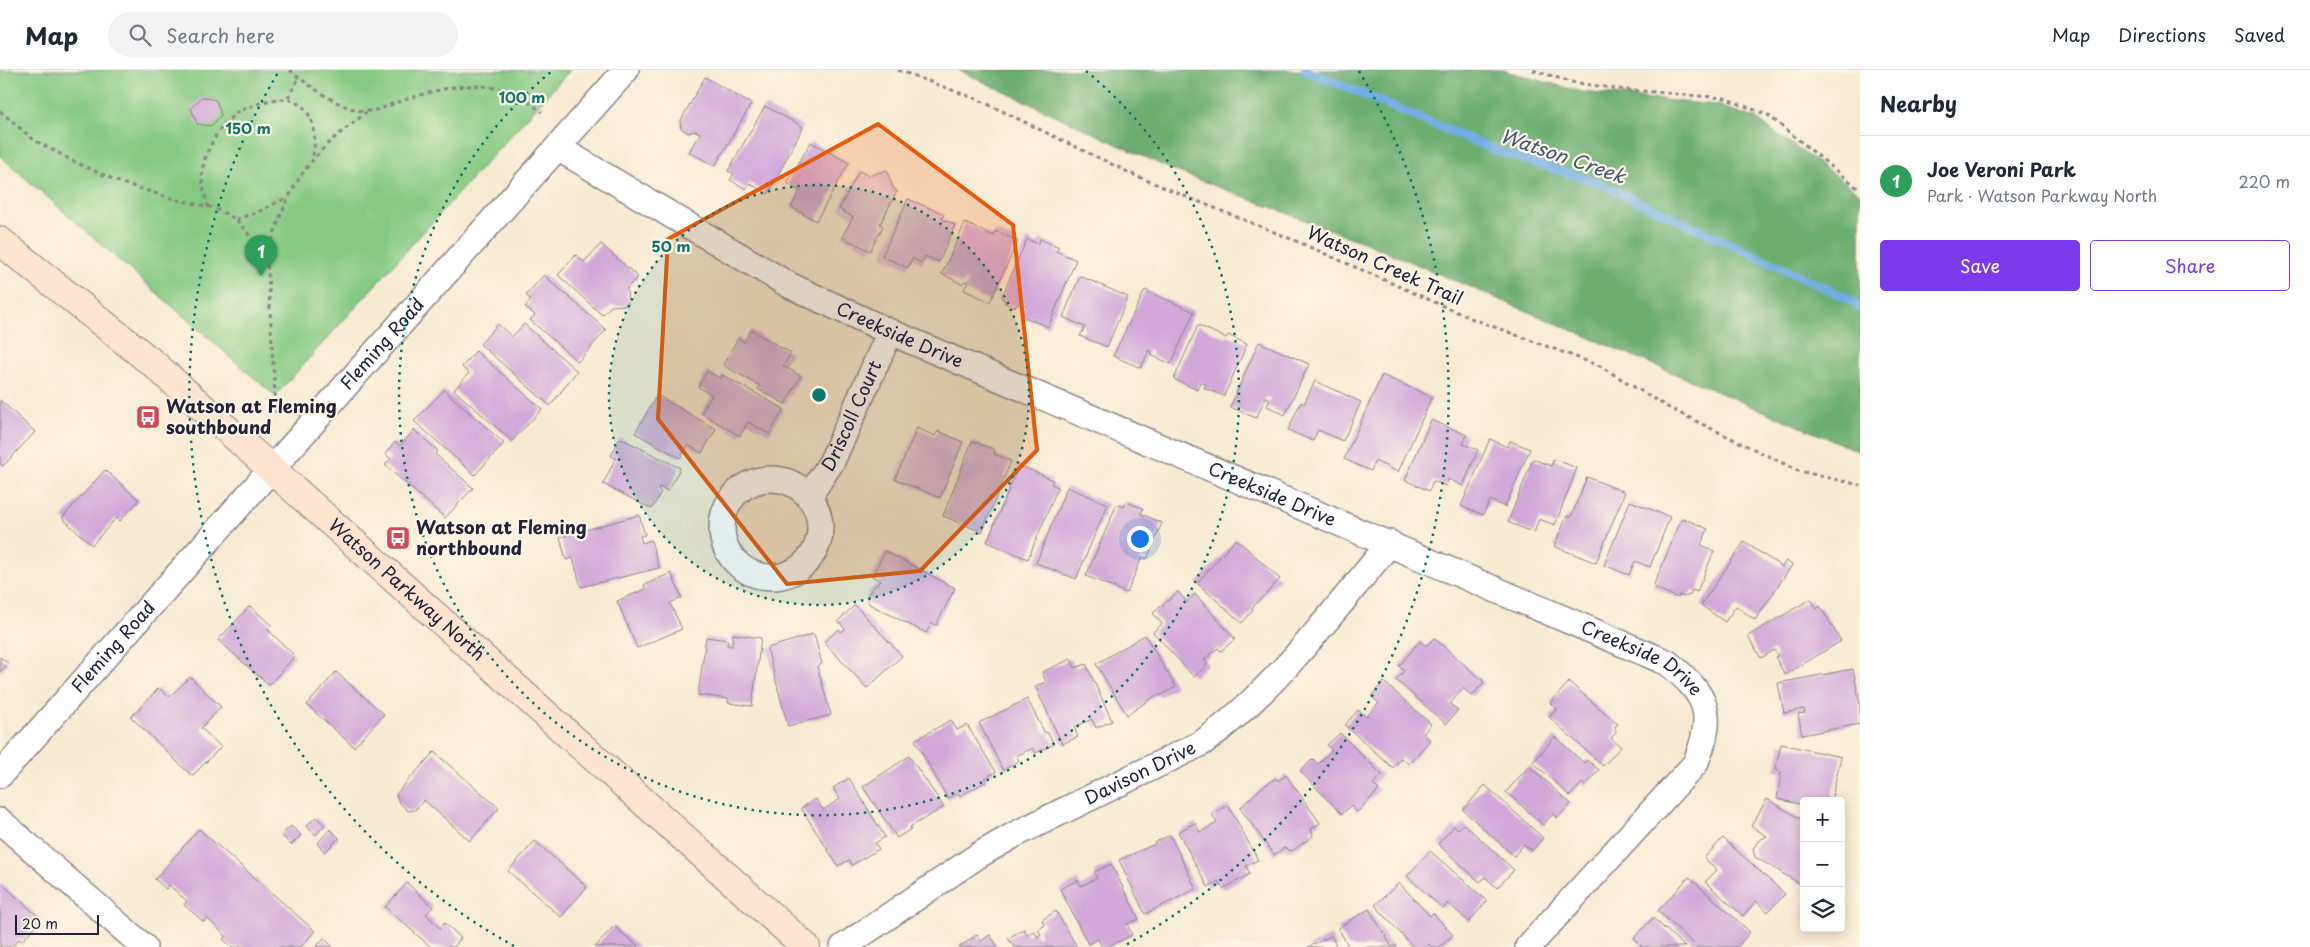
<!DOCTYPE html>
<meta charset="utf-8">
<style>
body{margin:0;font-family:"Playpen Sans",sans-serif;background:#f2f2f3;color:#1f2937}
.controls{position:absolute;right:15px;bottom:15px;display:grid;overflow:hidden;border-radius:5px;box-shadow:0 2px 12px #0003}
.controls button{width:45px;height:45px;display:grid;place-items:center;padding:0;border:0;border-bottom:1px solid #e0e1e3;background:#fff;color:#1f2937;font:25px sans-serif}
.scale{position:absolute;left:15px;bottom:12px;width:84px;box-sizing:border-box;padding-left:5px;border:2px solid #22223b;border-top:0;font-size:14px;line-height:18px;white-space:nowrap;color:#22223b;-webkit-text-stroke:4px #fcf5e5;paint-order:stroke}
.you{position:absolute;left:1139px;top:468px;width:18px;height:18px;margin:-12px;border:4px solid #fff;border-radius:50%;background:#1a73e8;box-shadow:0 0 0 8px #1a73e833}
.badge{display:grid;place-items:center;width:32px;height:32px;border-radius:50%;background:#7c3aed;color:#fff;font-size:16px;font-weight:700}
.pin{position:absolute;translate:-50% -41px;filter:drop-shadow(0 1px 2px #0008)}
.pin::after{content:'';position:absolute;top:26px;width:18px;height:15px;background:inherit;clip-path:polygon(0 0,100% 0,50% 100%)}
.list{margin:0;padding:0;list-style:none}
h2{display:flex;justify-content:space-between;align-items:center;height:65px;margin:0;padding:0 20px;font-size:21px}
h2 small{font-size:16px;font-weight:400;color:#747a83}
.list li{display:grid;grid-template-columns:32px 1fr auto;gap:15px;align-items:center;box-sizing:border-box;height:90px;padding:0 20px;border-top:1px solid #e0e1e3}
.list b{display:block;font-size:19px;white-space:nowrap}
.list p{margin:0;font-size:16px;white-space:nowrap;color:#747a83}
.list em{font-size:16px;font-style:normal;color:#747a83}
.actions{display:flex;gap:10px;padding:15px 20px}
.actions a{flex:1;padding:11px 0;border:1px solid #7c3aed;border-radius:5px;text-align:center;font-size:18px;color:#7c3aed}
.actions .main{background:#7c3aed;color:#fff}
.icon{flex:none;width:28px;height:28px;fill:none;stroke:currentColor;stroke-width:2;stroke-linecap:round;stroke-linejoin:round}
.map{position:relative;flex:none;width:1860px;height:877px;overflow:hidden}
header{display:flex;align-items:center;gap:30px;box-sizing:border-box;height:70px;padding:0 25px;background:#fff;border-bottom:1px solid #e0e1e3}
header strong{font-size:24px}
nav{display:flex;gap:28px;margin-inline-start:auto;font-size:18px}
.search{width:350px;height:45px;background:#f2f2f3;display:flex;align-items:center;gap:12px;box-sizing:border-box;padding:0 18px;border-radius:28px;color:#747a83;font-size:19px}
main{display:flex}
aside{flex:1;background:#fff}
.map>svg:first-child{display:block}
.green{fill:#85c982;stroke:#54765e}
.forest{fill:#6cad70;stroke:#476856}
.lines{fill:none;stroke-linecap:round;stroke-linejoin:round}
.stream{stroke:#71ade2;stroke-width:9}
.building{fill:#d1a8d9}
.minor-casing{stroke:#8c8687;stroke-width:28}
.secondary-casing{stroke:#8c8687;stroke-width:30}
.path{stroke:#8c8687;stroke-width:3;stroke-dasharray:4 4;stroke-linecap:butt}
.minor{stroke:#fff;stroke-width:25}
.secondary{stroke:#fde4d1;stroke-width:28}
.marked{fill:#e8590c;fill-opacity:0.2;stroke:#e8590c;stroke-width:4;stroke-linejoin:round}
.ring{fill:none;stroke:#0f766e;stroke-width:2.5;stroke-dasharray:2.5 5}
.labels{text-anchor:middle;stroke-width:4.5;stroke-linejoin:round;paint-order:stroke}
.street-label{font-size:18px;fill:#22223b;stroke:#fcf5e5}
.poi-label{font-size:18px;font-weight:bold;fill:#22223b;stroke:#fcf5e5;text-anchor:start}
.water-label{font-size:19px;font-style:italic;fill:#3e5375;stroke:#fcf5e5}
.centre{fill:#0f766e;stroke:#fcf5e5;stroke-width:2.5}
.ring-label{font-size:15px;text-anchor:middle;font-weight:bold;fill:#0f766e;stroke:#fcf5e5;stroke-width:4.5;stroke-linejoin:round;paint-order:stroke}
</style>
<header>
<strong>Map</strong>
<div class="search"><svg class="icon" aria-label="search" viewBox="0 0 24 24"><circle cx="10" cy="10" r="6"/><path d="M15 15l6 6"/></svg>Search here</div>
<nav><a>Map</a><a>Directions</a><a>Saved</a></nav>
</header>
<main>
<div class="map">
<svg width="1860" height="877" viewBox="0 0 1860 877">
<rect width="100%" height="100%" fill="#fcf5e5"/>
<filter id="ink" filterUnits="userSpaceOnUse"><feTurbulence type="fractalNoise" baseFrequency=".02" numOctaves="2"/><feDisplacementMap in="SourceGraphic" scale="10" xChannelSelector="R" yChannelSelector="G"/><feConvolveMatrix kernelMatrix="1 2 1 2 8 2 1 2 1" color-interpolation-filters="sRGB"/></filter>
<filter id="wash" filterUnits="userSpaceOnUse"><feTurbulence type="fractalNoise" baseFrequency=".0096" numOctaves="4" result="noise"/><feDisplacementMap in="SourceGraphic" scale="20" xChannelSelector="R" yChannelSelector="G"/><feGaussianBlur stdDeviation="1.12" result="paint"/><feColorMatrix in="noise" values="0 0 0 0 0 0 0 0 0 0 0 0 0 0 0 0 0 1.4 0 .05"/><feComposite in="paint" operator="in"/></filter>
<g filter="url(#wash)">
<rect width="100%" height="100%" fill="#f7ead3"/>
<path class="green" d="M 0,0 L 570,0 L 275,326 L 0,86 Z"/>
<path class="forest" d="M 958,0 L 1502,0 L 1582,22 L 1716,35 L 1755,48 L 1860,123 L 1860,382 L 1368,174 L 1168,98 Z"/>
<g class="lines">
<path class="stream" d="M 1305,0 L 1497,81 L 1596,112 L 1849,229 L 1860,238"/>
</g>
<g id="blocks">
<g class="building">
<path d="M 705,7 L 751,34 L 715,96 L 689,82 L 700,63 L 695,61 L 688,63 L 681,58 L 680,52 Z"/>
<path d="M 202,27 L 216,30 L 221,45 L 211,56 L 197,54 L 191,38 Z"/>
<path d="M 765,36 L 803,57 L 768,124 L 749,113 L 746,119 L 730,110 L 734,104 L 728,101 Z"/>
<path d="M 811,72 L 849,93 L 816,151 L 791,137 L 800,121 L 787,113 Z"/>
<path d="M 887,100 L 893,118 L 897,121 L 880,154 L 883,156 L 870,181 L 842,167 L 853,147 L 839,139 L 859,101 L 869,106 Z"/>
<path d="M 908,129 L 944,144 L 942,149 L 955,155 L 939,192 L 925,186 L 922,193 L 912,188 L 908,198 L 882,186 Z"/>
<path d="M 965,153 L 994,166 L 995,161 L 1018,171 L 990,232 L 964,220 L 968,212 L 964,211 L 962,214 L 942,204 Z"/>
<path d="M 1027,169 L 1038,174 L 1040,169 L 1059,177 L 1056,181 L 1076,190 L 1048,257 L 1022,246 L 1026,236 L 1021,233 L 1014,237 L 1005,233 L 1002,226 Z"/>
<path d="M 601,174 L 638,207 L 627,218 L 628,235 L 611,236 L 602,245 L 558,205 L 576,185 L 584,192 Z"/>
<path d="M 544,205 L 606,260 L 578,292 L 530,250 L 535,245 L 525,237 L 531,230 L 526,225 Z"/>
<path d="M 1080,206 L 1128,227 L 1107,277 L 1080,266 L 1085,257 L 1063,247 Z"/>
<path d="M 1145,220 L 1194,242 L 1171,294 L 1151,285 L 1152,282 L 1149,280 L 1141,298 L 1113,286 Z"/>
<path d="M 498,254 L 512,267 L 524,254 L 577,301 L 550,336 L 480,274 Z"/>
<path d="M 1198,255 L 1226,268 L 1228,265 L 1247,274 L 1224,326 L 1204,318 L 1206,314 L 1200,312 L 1197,320 L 1174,309 Z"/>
<path d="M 751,260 L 791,283 L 783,296 L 801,306 L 785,334 L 758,319 L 760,316 L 723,295 L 738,268 L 744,272 Z"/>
<path d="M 1259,272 L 1309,294 L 1285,345 L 1267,336 L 1270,329 L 1266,327 L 1256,348 L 1230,337 Z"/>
<path d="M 476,281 L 542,339 L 512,371 L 454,320 L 469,303 L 462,297 Z"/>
<path d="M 707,301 L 721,309 L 722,305 L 784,339 L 769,364 L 748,352 L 740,366 L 701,343 L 712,325 L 698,317 Z"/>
<path d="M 1382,305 L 1432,327 L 1398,402 L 1375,391 L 1371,401 L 1344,389 Z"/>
<path d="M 1315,311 L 1361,332 L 1343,371 L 1318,360 L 1313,371 L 1288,360 L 1301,332 L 1304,334 Z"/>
<path d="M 444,320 L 504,373 L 475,405 L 414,351 Z"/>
<path d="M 657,325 L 716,359 L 702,383 L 688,375 L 680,388 L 635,363 Z"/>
<path d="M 0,330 L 35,362 L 3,396 L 0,394 Z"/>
<path d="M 1431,350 L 1467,365 L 1463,374 L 1478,380 L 1463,416 L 1448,409 L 1446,416 L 1433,411 L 1429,421 L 1405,410 Z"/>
<path d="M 917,358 L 935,366 L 938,361 L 963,372 L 940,428 L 895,409 Z"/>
<path d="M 414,360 L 438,381 L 435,384 L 473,418 L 445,448 L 385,395 L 391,389 L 385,384 L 395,372 L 400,376 Z"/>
<path d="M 620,368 L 680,398 L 668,421 L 659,417 L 658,421 L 661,422 L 652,439 L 603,414 L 616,388 L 611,386 Z"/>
<path d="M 1490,369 L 1507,377 L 1510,371 L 1530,379 L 1505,437 L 1490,430 L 1483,445 L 1461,436 Z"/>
<path d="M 972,371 L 995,380 L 994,384 L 1011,391 L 982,462 L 943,446 Z"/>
<path d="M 1533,389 L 1551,396 L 1554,389 L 1577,398 L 1555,455 L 1539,449 L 1534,463 L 1508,452 Z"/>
<path d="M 1019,395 L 1053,410 L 1051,414 L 1058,417 L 1028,489 L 987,472 Z"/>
<path d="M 105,400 L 139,430 L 120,451 L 116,448 L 92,475 L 62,448 Z"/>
<path d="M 1587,407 L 1625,422 L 1596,493 L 1554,476 L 1567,446 L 1571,447 Z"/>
<path d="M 1067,417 L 1108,434 L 1076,509 L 1036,493 Z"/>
<path d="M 1630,431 L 1670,447 L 1650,497 L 1635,491 L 1629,505 L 1604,495 Z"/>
<path d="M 1126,432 L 1143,438 L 1141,444 L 1162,453 L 1147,489 L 1142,487 L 1127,523 L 1086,506 L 1117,434 L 1124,437 Z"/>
<path d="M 639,445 L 645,465 L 640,466 L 642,473 L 651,470 L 659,498 L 581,517 L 573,488 L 566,490 L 560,467 Z"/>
<path d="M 1682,448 L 1708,459 L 1701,475 L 1714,481 L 1697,522 L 1692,520 L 1690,525 L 1684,527 L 1679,525 L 1678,528 L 1653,517 Z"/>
<path d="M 1236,469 L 1280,509 L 1252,538 L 1253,540 L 1242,553 L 1197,513 Z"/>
<path d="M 1744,472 L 1782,497 L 1786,491 L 1792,495 L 1755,550 L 1736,536 L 1725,552 L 1701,535 Z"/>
<path d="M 885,481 L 955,518 L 936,555 L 932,553 L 926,563 L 869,534 L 867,526 L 872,518 L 881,511 L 872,506 Z"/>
<path d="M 671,503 L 682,528 L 670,533 L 682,559 L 637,578 L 617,531 L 646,519 L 644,515 Z"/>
<path d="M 1178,522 L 1187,532 L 1195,524 L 1235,569 L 1221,581 L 1218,578 L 1204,590 L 1208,594 L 1194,607 L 1153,562 L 1162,554 L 1153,543 Z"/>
<path d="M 1811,529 L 1817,539 L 1820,536 L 1841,571 L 1785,605 L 1775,587 L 1778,586 L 1774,580 L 1761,588 L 1748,566 Z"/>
<path d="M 855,535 L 902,586 L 867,618 L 824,572 L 839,559 L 841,562 L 845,559 L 838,551 Z"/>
<path d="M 250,536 L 272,556 L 268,560 L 295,586 L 269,615 L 218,570 Z"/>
<path d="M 733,564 L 761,568 L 752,636 L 728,633 L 729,629 L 698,625 L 706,567 L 728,570 L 727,575 L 732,576 Z"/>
<path d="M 814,564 L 822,594 L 817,596 L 831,645 L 788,656 L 767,578 Z"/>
<path d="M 1145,565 L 1176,617 L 1160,626 L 1158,624 L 1127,645 L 1096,594 Z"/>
<path d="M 1434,568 L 1484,612 L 1472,626 L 1463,618 L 1450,634 L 1458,640 L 1446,654 L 1396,610 L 1404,601 L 1399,596 L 1420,571 L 1426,576 Z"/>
<path d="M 0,587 L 8,593 L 0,602 Z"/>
<path d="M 1071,589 L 1075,598 L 1086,594 L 1112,651 L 1096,658 L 1092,649 L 1074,657 L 1078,667 L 1062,674 L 1035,616 L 1046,612 L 1042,602 Z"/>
<path d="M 1853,599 L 1860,634 L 1860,654 L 1802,665 L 1798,644 L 1805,643 L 1804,639 L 1784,643 L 1778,613 Z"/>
<path d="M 336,602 L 384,644 L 354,677 L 307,635 Z"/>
<path d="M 190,607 L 221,637 L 201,658 L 221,677 L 192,706 L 131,647 L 159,618 L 169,627 Z"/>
<path d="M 1384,612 L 1431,654 L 1423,664 L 1430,670 L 1409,694 L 1401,688 L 1393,698 L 1345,655 L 1358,640 L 1366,647 L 1379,633 L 1371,626 Z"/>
<path d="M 1569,612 L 1618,654 L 1615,656 L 1616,663 L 1611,668 L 1621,677 L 1603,696 L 1549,647 L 1557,639 L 1550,633 Z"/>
<path d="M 1027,629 L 1045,663 L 1047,662 L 1054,674 L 1036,683 L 1033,678 L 1016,686 L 1019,691 L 1003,700 L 979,653 Z"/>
<path d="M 951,650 L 957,660 L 967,655 L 996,702 L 985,708 L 987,711 L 960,726 L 958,723 L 948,729 L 915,670 Z"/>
<path d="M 1340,663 L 1382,705 L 1373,714 L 1379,720 L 1357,742 L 1351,735 L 1342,744 L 1300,701 L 1313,689 L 1318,694 L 1332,680 L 1327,675 Z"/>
<path d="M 1555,667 L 1584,693 L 1587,690 L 1599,700 L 1585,716 L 1582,713 L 1570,726 L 1533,692 Z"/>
<path d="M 1781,674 L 1841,687 L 1831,731 L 1804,731 L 1804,735 L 1777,729 L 1781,702 L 1775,700 Z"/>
<path d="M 434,682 L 499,738 L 470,771 L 424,730 L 415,740 L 408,741 L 399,732 L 396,724 Z"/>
<path d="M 909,686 L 944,737 L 910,757 L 911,759 L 897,768 L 863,717 Z"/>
<path d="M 1529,696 L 1571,734 L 1557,748 L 1553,744 L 1543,755 L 1506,722 Z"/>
<path d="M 1286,705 L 1320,753 L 1311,759 L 1313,766 L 1292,781 L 1284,778 L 1274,785 L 1240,738 L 1261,718 L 1276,708 L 1278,711 Z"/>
<path d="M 849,708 L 885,767 L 875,773 L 879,779 L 852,795 L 849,790 L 838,796 L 801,738 L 816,729 L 823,740 L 840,729 L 833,718 Z"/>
<path d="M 1485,715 L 1543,768 L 1532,781 L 1524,774 L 1514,786 L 1463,740 Z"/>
<path d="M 1767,729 L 1804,751 L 1804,816 L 1755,787 L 1753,779 L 1758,771 L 1767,766 L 1751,756 Z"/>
<path d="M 1228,735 L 1258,790 L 1246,796 L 1250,804 L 1223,819 L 1218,811 L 1208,817 L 1178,762 L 1195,753 L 1200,762 L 1208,758 L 1217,753 L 1212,744 Z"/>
<path d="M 316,747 L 325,755 L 316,765 L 306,756 Z"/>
<path d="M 1464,754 L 1514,800 L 1497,818 L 1485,807 L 1480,812 L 1438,774 L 1454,756 L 1458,759 Z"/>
<path d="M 291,756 L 301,765 L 291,775 L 283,767 L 282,764 Z"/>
<path d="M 199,759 L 315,861 L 301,877 L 232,877 L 223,869 L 226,866 L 207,848 L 204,852 L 184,835 L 187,831 L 180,825 L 169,815 L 166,819 L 155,809 Z"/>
<path d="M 330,759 L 339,768 L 325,782 L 317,774 Z"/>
<path d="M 1170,765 L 1196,819 L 1145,844 L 1119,790 L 1155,774 L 1154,773 Z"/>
<path d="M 1723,768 L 1785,824 L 1768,842 L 1756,831 L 1743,846 L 1705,812 L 1717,800 L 1704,788 Z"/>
<path d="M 535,771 L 587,817 L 561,847 L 508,801 Z"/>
<path d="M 1430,781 L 1487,831 L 1469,852 L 1448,833 L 1443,839 L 1407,806 Z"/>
<path d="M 1111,794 L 1139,849 L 1127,854 L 1132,865 L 1108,877 L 1102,877 L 1098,869 L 1088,874 L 1060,819 L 1078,810 L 1081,816 L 1097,808 L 1094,802 Z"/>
<path d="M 1689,807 L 1750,862 L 1737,877 L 1697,877 L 1658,841 Z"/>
<path d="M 0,812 L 41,849 L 22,871 L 19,869 L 12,877 L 0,877 Z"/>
<path d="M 407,813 L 433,837 L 426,844 L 440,858 L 445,853 L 461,868 L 454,877 L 431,877 L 385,837 Z"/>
<path d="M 1399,813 L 1430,846 L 1433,843 L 1453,865 L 1440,877 L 1432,877 L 1429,874 L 1425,877 L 1413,877 L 1375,835 Z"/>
<path d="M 1369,839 L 1392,877 L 1396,875 L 1397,877 L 1349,877 L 1338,858 Z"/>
<path d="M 1056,841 L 1077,877 L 1014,877 L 1008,868 L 1024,859 L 1027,865 L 1034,861 L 1038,867 L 1041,864 L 1038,860 L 1045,855 L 1042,850 Z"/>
<path d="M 1653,848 L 1685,877 L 1640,877 L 1641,875 L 1634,868 Z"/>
<path d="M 614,856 L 638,876 L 637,877 L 595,877 Z"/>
<path d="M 977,865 L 981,871 L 990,865 L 998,877 L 959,877 Z"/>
<path d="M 1331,866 L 1337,877 L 1308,877 Z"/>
<path d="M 324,868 L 333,877 L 316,877 Z"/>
</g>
</g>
</g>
<g filter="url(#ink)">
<use href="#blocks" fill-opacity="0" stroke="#8c8687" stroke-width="1"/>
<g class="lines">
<defs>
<g id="minor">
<path id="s1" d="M 558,78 L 789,215 L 890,262 L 1668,593 C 1708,626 1716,644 1695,694 L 1528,877"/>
<circle cx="771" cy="458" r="49"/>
<path id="s2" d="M 809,427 L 832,391 L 890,262"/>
<path id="s3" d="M 0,705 L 626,0"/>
<path d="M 0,751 L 144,877"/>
<path id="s4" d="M 843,877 L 979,785 L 1014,765 L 1202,673 C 1276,619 1332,543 1390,473"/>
</g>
<g id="secondary">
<path id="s5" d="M 0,171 L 155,295 L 806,877"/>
</g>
</defs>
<use href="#minor" class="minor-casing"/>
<use href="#secondary" class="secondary-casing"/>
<g class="path">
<path d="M 290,0 C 306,14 346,43 367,41 C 379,41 393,33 404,30 C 458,13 495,5 542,42"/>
<path d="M 898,0 L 979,30 L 1136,106 L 1296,171 L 1473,249 L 1600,296 L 1669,338 L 1799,401 L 1860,415"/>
<path d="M 1533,0 L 1571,12 L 1618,19 L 1724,28 L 1768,45 L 1860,120"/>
<path d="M 288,28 L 299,7"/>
<path d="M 0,41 L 34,70 L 75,92 L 119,112 L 174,129 L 214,138 L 236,149 L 267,187 L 276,343"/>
<path d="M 208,137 C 206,127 202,116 202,107 C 203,83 217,59 235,44 C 240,40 247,38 252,36 C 276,25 307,24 313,57 C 316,68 314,80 312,91"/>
<path d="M 236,149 L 256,143 L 286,128"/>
<path d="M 267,186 C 279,147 291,112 320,82 C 333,67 352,55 366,42"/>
</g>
<use href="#minor" class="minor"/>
<use href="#secondary" class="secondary"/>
</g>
</g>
<path class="marked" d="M 878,54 L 1013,155 L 1037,380 L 920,501 L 787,514 L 658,349 L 668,169 Z"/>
<circle cx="819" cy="325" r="210" fill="#0f766e" fill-opacity=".12"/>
<g class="ring">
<circle cx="819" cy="325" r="210"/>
<path d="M1086 1A420 420 0 1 1 552 1"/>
<path d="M514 876A630 630 0 0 1 279 1M1359 1A630 630 0 0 1 1124 876"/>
</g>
<defs>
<symbol id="bus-square" viewBox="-11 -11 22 22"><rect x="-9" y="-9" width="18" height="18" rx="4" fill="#d1495b" stroke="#fcf5e5"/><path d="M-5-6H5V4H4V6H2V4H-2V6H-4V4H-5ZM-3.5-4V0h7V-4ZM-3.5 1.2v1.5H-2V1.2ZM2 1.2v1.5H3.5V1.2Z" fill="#fff"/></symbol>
</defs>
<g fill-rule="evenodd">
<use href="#bus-square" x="134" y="333" width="28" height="28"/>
<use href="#bus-square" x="384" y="454" width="28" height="28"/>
</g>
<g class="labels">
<g class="street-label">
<text transform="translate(1385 196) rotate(24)" y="6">Watson Creek Trail</text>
<text dy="6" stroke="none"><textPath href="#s1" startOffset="390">Creekside Drive</textPath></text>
<text dy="6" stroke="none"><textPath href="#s3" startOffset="576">Fleming Road</textPath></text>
<text dy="6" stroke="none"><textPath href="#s2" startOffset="92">Driscoll Court</textPath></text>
<text dy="6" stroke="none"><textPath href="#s1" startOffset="795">Creekside Drive</textPath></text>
<text dy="6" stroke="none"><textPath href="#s5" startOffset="536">Watson Parkway North</textPath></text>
<text dy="6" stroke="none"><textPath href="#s3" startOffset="171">Fleming Road</textPath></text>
<text dy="6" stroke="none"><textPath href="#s1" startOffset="1200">Creekside Drive</textPath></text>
<text dy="6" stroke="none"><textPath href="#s4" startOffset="345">Davison Drive</textPath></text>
</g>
<g class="poi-label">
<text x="166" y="343">Watson at Fleming<tspan x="166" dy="21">southbound</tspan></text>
<text x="416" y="464">Watson at Fleming<tspan x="416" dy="21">northbound</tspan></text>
</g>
<g class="water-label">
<text transform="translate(1563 86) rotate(19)" y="7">Watson Creek</text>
</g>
</g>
<circle cx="819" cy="325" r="8" class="centre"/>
<g class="ring-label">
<text x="522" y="33">100 m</text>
<text x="248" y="64">150 m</text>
<text x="671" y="182">50 m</text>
</g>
</svg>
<div class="controls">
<button>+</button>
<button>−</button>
<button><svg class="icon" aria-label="layers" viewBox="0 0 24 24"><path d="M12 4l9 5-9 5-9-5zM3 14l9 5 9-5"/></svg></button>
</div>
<div class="scale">20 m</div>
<div class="you"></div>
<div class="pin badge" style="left:261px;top:206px;background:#2e9e5b">1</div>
</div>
<aside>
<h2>Nearby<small></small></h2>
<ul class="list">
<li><span class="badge" style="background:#2e9e5b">1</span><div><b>Joe Veroni Park</b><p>Park · Watson Parkway North</p></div><em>220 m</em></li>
</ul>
<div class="actions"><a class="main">Save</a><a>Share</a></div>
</aside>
</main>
